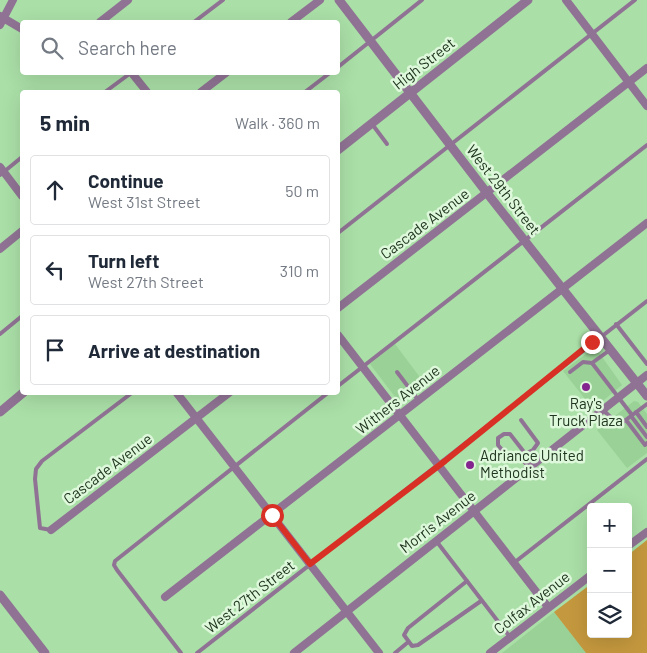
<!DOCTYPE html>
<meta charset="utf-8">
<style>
body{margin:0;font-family:Barlow,sans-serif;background:#f6f6f7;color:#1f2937}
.controls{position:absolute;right:15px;bottom:15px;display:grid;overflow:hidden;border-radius:5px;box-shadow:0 5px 20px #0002}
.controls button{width:45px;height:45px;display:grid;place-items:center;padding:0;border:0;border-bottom:1px solid #e0e1e3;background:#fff;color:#1f2937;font:25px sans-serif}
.stop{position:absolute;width:15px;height:15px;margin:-11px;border:4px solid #d93025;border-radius:50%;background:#fff}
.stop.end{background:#d93025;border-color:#fff;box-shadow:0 1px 5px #0008}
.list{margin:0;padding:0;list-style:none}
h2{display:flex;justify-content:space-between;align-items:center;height:65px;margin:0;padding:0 20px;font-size:21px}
h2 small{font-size:16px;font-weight:400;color:#747a83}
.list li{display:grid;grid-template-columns:32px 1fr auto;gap:15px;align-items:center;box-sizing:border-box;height:70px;margin:0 10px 10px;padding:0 10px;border:1px solid #e0e1e3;border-radius:5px}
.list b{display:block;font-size:19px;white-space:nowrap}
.list p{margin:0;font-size:16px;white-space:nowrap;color:#747a83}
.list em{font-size:16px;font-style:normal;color:#747a83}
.icon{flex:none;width:28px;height:28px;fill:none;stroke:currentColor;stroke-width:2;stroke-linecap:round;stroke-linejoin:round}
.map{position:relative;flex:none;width:647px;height:653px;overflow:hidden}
.search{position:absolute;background:#fff;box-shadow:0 5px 20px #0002;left:20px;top:20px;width:320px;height:55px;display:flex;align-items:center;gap:12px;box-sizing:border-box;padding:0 18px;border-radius:5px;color:#747a83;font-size:19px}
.panel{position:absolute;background:#fff;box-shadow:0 5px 20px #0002;left:20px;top:90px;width:320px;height:305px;border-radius:5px}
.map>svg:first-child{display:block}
.built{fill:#9ad196}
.green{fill:#c4983e}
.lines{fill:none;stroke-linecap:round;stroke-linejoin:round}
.service{stroke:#907394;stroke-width:4}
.minor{stroke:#907394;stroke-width:8}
.tertiary{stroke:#907394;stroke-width:9}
.route{stroke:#d93025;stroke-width:6}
.poi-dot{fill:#83248f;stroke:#def8db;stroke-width:2}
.labels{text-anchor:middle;stroke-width:5;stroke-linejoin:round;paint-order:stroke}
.street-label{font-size:15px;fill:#20351f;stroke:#def8db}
.poi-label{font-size:15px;fill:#20351f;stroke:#def8db}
</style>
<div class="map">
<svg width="647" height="653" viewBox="0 0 647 653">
<rect width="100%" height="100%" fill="#aadfa7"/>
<g class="built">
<path d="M 395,344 L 425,384 L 404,401 L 396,398 L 370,364 Z"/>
<path d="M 595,347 L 622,385 L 593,409 L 563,371 Z"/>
<path d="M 634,401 L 638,402 L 647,414 L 647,453 L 627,468 L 597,430 Z"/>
<path d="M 554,612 L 586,653 L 502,653 Z"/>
</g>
<path class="green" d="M 647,540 L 647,653 L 586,653 L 554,612 L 591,584 L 591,634 L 628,634 L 628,555 Z"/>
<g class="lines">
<g class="service">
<path d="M 194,22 L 223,0"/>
<path d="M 338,67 L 422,0"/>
<path d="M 105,92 L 132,72"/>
<path d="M 305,92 L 331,72"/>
<path d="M 372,124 L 387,144"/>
<path d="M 0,175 L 22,157"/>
<path d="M 338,233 L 635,0"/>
<path d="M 616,324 L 647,364"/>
<path d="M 0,334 L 22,316"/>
<path d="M 610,350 L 592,363 L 632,415"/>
<path d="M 397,372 L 419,401"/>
<path d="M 570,372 L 583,362 L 592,363"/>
<path d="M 338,386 L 647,145"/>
<path d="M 603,410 L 619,425 L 647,404"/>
<path d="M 636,412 L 647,427"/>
<path d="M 631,416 L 647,437"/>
<path d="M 521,420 L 538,443 L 533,450 L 523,455"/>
<path d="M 626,420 L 645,445 L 647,443"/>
<path d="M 504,434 L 510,434 L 524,452 L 516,461 L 511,461 L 498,445 L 498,438 Z"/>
<path d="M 521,457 L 529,468"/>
<path d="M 51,530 L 40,528 L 35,479 L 36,469 L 42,461 L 133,392"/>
<path d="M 437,542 L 510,637"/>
<path d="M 515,562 L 647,459"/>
<path d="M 467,581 L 408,628 L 404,635 L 412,646 L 418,645 L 481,601"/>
<path d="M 181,653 L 117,570 L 114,565 L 115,561 L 329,392"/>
<path d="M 197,653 L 647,301"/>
<path d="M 395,653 L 407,643"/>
</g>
<g class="minor">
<path d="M 566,0 L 647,106"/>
<path d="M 0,16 L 22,29"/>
<path d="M 100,22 L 128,0"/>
<path d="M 291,22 L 320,0"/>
<path d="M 0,25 L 13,0"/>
<path d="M 131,72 L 147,92"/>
<path d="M 201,92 L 227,72"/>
<path d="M 0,167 L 22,196"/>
<path d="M 0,249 L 22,231"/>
<path d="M 338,308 L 647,68"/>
<path d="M 338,335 L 548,607"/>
<path d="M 176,392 L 379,653"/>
<path d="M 51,530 L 230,392"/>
<path d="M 628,546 L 647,532"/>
<path d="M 165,597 L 647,223"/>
<path d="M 294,653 L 647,375"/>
<path d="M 490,653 L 591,575"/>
</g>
<g class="tertiary">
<path d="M 339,0 L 487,193 L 647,396"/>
<path d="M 338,150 L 528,0"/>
<path d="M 0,412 L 24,392"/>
<path d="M 0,595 L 45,653"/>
</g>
</g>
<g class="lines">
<path class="route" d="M 272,515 L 310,564 L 445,461 L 592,342"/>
</g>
<g class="poi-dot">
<circle cx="586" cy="387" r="5"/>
<circle cx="470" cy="465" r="5"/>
</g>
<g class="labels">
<g class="street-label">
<text transform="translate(424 64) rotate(-38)" y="5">High Street</text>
<text transform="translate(503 190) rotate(52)" y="5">West 29th Street</text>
<text transform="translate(425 224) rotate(-37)" y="5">Cascade Avenue</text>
<text transform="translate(398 400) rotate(-38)" y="5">Withers Avenue</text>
<text transform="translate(108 469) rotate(-37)" y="5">Cascade Avenue</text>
<text transform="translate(438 522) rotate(-38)" y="5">Morris Avenue</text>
<text transform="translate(250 597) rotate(-38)" y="5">West 27th Street</text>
<text transform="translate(532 603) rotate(-38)" y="5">Colfax Avenue</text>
</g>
<g class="poi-label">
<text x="586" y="409">Ray's<tspan x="586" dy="17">Truck Plaza</tspan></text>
<text x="480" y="461" text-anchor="start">Adriance United<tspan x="480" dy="17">Methodist</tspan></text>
</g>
</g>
</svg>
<div class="controls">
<button>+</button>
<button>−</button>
<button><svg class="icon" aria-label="layers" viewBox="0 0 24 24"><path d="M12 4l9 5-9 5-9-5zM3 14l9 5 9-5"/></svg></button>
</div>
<div class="stop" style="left:272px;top:515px"></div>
<div class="stop end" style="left:592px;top:342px"></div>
<div class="search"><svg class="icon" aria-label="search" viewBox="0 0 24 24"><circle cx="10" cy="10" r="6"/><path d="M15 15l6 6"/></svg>Search here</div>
<section class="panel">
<h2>5 min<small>Walk · 360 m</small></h2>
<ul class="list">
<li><svg class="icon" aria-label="ahead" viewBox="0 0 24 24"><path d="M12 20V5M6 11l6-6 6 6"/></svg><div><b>Continue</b><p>West 31st Street</p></div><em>50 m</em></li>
<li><svg class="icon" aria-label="left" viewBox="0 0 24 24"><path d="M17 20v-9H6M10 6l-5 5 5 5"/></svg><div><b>Turn left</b><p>West 27th Street</p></div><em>310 m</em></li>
<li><svg class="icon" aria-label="arrive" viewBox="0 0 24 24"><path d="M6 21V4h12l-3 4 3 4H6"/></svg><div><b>Arrive at destination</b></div></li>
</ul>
</section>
</div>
